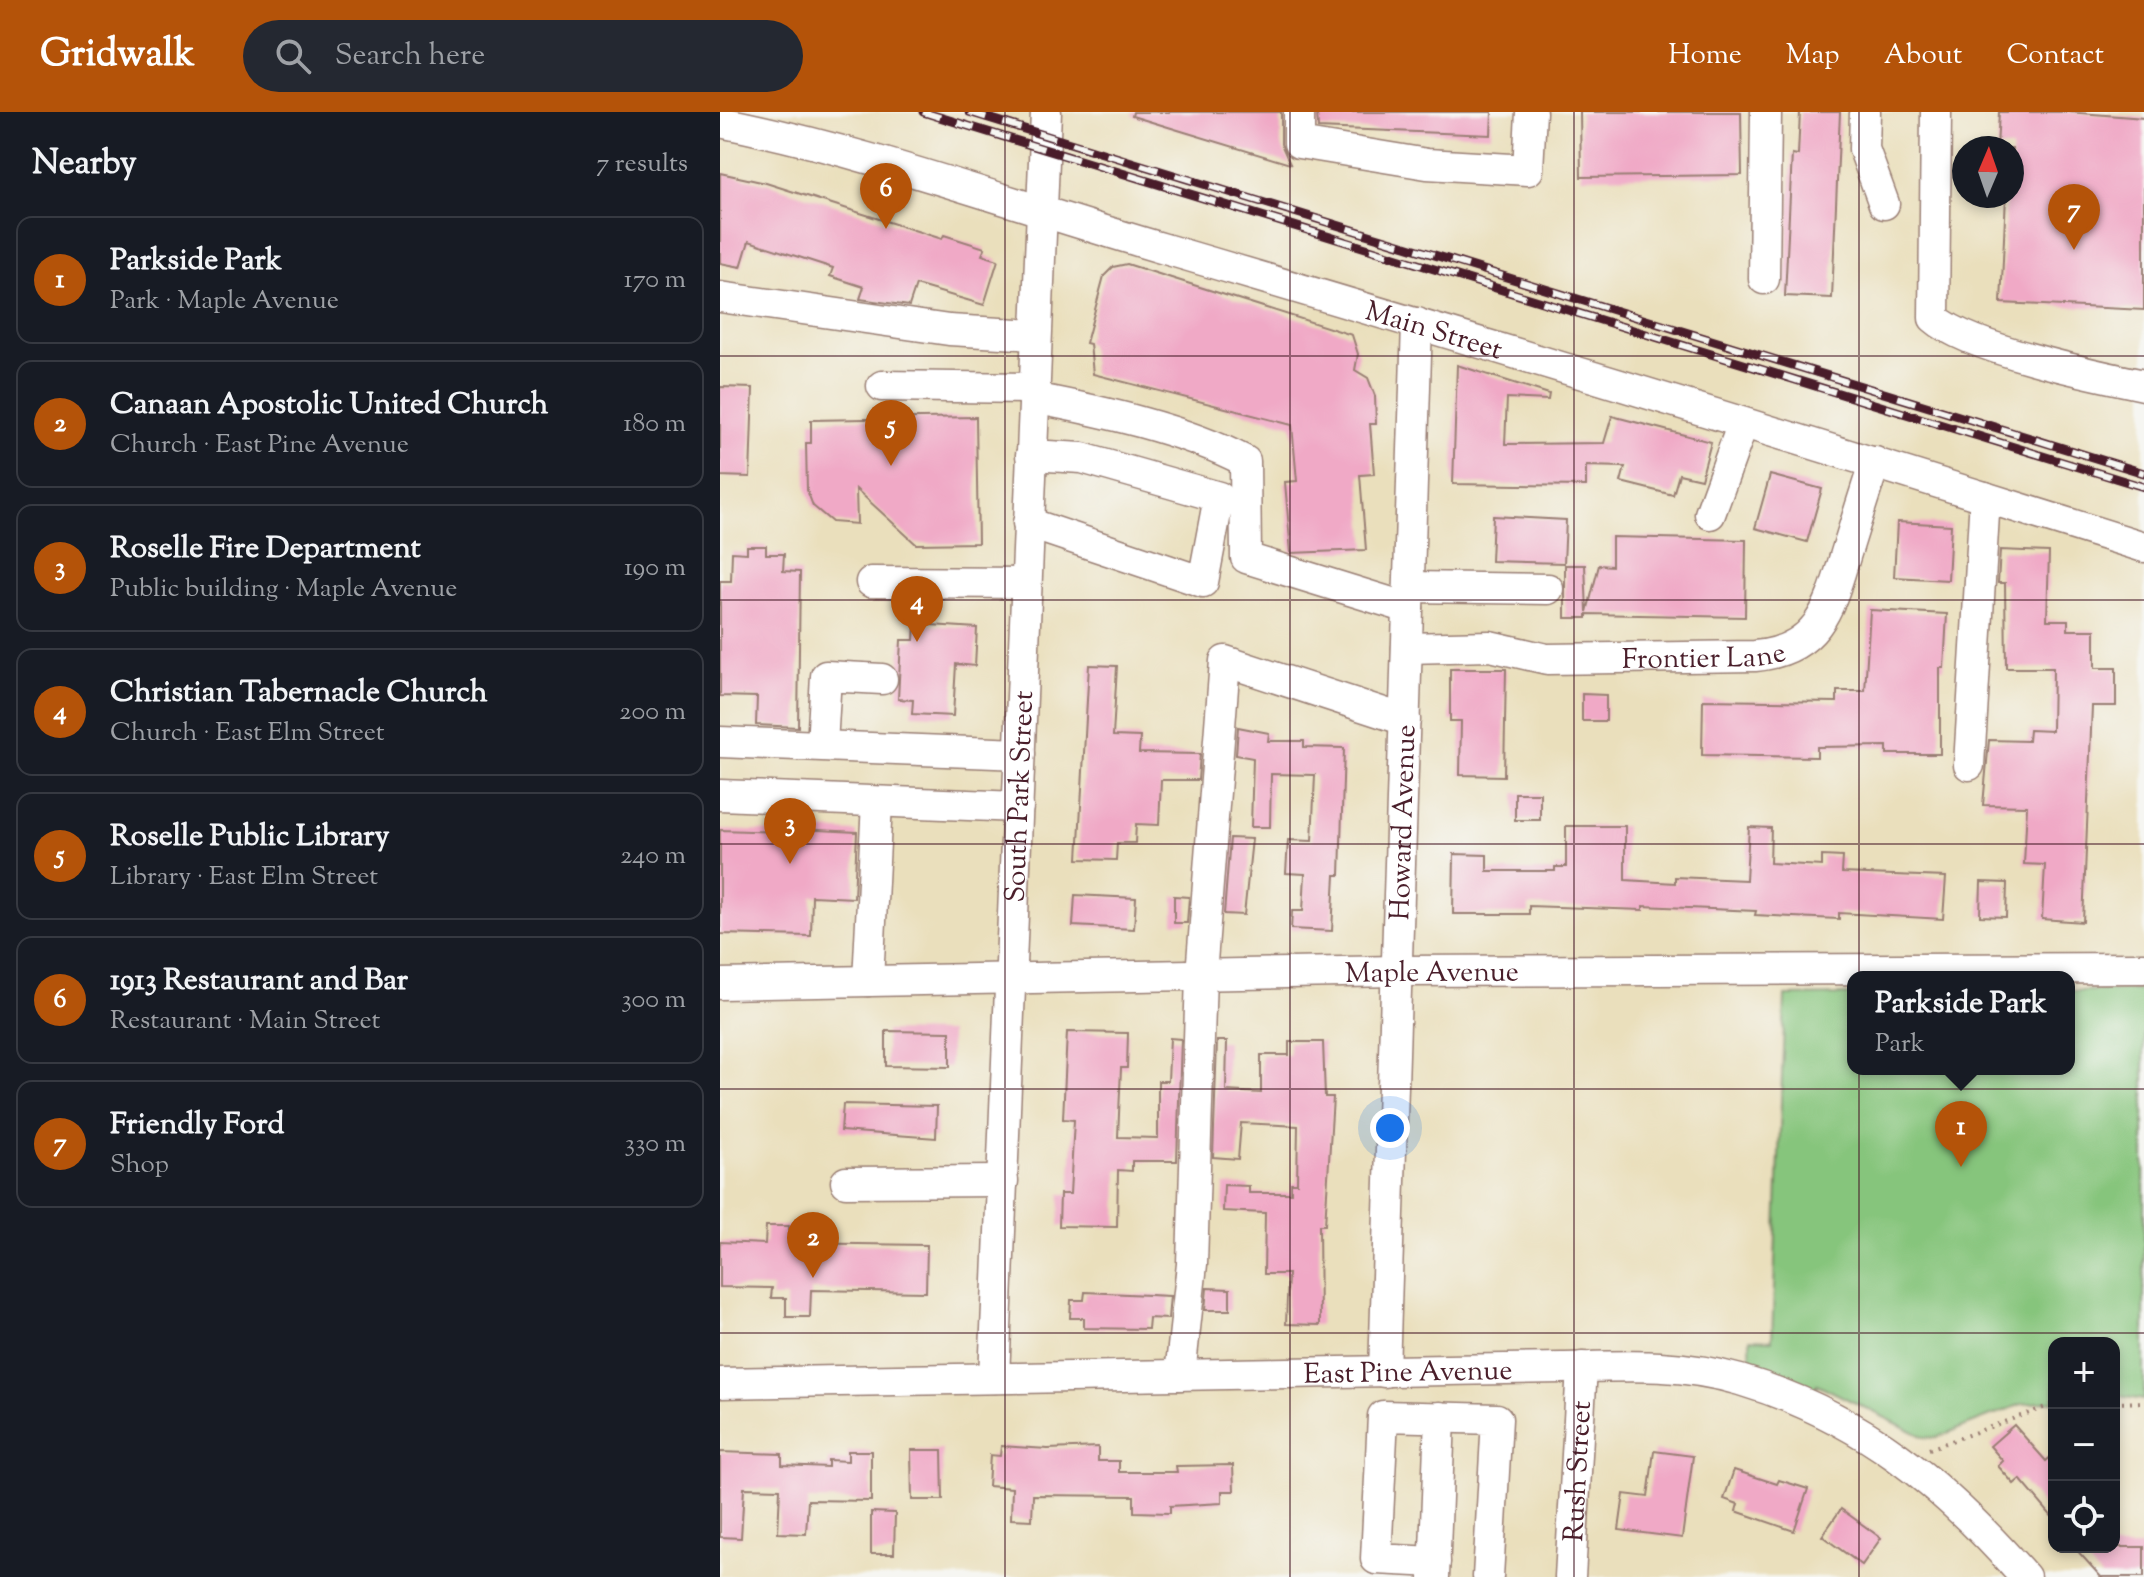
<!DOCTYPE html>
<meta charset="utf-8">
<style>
body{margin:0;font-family:"Sorts Mill Goudy",serif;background:#242831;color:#f1f3f6}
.controls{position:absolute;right:24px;bottom:24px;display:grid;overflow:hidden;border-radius:16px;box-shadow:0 4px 12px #0003}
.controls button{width:72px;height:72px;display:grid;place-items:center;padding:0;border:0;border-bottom:2px solid #363941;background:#171b24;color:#f1f3f6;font:40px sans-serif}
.compass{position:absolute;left:1232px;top:24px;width:72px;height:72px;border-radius:50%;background:#171b24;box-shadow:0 4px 12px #0003;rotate:2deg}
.you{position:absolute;left:670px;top:1016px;width:28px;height:28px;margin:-20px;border:6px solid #fff;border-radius:50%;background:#1a73e8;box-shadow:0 0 0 12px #1a73e833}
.badge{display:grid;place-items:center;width:52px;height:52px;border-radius:50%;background:#b45309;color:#fff;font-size:26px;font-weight:700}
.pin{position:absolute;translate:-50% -66px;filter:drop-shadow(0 2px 4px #0008)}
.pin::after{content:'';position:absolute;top:42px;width:28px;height:24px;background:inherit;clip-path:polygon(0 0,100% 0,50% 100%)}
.popup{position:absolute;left:1127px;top:859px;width:228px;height:104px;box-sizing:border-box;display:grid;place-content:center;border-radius:16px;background:#171b24;filter:drop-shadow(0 2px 6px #0005);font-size:26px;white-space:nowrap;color:#9ea1a6}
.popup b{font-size:30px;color:#f1f3f6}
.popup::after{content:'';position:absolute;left:50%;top:100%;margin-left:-16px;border:16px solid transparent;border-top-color:#171b24}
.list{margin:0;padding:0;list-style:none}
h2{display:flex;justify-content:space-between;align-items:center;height:104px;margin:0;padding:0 32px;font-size:34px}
h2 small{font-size:26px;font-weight:400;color:#9ea1a6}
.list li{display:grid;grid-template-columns:52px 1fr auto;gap:24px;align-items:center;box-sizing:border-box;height:128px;margin:0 16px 16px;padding:0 16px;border:2px solid #363941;border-radius:16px}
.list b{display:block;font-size:30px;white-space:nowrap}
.list p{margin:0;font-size:26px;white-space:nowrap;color:#9ea1a6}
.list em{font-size:26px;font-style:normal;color:#9ea1a6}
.icon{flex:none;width:44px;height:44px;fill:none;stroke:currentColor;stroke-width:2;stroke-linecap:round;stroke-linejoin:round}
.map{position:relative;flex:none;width:1424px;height:1465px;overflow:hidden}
header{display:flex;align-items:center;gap:48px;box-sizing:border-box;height:112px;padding:0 40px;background:#b45309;color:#fff}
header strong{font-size:38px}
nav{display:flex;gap:44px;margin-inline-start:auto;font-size:28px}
.search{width:560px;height:72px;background:#242831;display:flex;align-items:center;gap:20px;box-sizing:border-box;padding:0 28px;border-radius:44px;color:#9ea1a6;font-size:30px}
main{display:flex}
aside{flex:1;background:#171b24}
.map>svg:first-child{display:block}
.green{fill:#86c57c;stroke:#687254;stroke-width:2}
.building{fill:#f0a9c6}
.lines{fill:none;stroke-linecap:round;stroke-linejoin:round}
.minor-casing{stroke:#9a7f74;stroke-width:33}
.path{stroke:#9a7f74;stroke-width:4;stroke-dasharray:2 6;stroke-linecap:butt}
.minor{stroke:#fff;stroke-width:30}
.rail-casing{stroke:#4a1f2b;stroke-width:9}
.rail{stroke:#f6f6f2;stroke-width:6;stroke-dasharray:18;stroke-linecap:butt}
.grid{fill:none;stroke:#4a1f2b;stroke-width:2;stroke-opacity:0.55}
.labels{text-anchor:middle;stroke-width:8;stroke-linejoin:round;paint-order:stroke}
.street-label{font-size:28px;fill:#4a1f2b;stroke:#f6f6f2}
</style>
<header>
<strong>Gridwalk</strong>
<div class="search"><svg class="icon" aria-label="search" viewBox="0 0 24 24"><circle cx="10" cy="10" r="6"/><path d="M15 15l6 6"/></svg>Search here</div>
<nav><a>Home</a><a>Map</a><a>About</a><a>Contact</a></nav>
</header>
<main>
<aside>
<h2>Nearby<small>7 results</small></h2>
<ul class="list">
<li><span class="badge">1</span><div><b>Parkside Park</b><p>Park · Maple Avenue</p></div><em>170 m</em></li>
<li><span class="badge">2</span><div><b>Canaan Apostolic United Church</b><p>Church · East Pine Avenue</p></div><em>180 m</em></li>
<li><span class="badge">3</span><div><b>Roselle Fire Department</b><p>Public building · Maple Avenue</p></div><em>190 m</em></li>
<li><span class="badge">4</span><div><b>Christian Tabernacle Church</b><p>Church · East Elm Street</p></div><em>200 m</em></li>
<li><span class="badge">5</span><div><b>Roselle Public Library</b><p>Library · East Elm Street</p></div><em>240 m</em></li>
<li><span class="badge">6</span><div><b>1913 Restaurant and Bar</b><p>Restaurant · Main Street</p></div><em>300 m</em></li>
<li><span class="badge">7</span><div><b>Friendly Ford</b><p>Shop</p></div><em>330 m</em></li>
</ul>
</aside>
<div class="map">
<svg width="1424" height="1465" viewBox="0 0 1424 1465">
<rect width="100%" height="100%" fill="#f6f6f2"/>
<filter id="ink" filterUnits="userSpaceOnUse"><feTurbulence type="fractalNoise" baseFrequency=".0125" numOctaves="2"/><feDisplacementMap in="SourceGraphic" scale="16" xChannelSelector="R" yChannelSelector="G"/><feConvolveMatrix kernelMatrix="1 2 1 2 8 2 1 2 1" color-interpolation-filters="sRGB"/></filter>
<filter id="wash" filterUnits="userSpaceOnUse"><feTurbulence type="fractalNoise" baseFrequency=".006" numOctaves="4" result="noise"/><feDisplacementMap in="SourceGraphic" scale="32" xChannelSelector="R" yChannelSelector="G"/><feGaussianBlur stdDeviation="1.8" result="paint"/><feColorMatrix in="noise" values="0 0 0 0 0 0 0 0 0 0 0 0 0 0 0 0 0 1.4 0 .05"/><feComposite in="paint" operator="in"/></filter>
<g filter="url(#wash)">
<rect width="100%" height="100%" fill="#eadfbc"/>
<path class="green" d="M 1424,878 L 1424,1288 L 1394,1283 L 1394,1231 L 1334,1231 L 1334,1289 L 1302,1292 L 1215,1326 L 1204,1325 L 1097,1272 L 1094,1282 L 1031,1267 L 1030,1227 L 1052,1228 L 1065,884 L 1133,883 L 1133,957 L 1349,957 L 1349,879 Z"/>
<g id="blocks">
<g class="building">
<path d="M 413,0 L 561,0 L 561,32 L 570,52 L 412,4 Z"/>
<path d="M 597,0 L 772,0 L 771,23 L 598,16 Z"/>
<path d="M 860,0 L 1021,0 L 1022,63 L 861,65 Z"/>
<path d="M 1080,0 L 1120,0 L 1112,186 L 1065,184 L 1072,42 L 1078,43 Z"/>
<path d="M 1279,0 L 1347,0 L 1424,6 L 1424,198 L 1281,191 L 1286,84 L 1292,84 L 1292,36 L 1277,36 Z"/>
<path d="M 0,61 L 46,71 L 222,127 L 224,123 L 265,136 L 262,143 L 278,148 L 264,193 L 196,173 L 189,194 L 140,187 L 144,175 L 110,164 L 113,156 L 29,129 L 21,155 L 0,151 Z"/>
<path d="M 407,152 L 632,223 L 638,242 L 635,258 L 648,266 L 655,284 L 656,312 L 650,312 L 654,362 L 640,363 L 646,438 L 571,441 L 565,370 L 577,369 L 572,313 L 373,262 L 370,232 L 366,231 L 384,164 L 393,155 Z"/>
<path d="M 737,253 L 829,282 L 828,288 L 787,286 L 785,332 L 884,331 L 892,304 L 991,330 L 981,367 L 959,362 L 953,383 L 901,370 L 905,355 L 866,354 L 866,374 L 733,372 Z"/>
<path d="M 0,275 L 33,276 L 30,365 L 0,364 Z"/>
<path d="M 256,305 L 258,431 L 196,432 L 136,377 L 137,412 L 112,410 L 93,394 L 87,378 L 86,331 L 91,331 L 91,308 Z"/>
<path d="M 1050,363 L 1102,377 L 1087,430 L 1035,416 Z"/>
<path d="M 773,404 L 846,408 L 844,451 L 771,449 Z"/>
<path d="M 1177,410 L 1231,413 L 1228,468 L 1174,465 Z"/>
<path d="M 892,425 L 1026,428 L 1025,505 L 867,502 L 867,506 L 845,506 L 845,453 L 865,453 L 867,500 L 879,453 L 892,454 Z"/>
<path d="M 27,434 L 46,434 L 46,442 L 64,442 L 63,459 L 80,460 L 78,615 L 36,613 L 37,585 L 0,584 L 0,469 L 11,469 L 12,440 L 27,441 Z"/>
<path d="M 1280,438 L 1329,440 L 1327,508 L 1348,508 L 1348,518 L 1375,518 L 1375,556 L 1396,556 L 1396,594 L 1372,594 L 1363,810 L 1322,807 L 1325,753 L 1304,752 L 1307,694 L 1263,693 L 1269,628 L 1308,629 L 1309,618 L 1332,619 L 1333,556 L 1286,556 L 1285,471 L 1278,471 Z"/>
<path d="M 1150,498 L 1227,502 L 1224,556 L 1220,556 L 1220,642 L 1167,642 L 1167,634 L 1097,635 L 1097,645 L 982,643 L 983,588 L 1117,590 L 1117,579 L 1145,579 Z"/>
<path d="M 195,512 L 257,516 L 255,554 L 236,552 L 233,604 L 192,602 L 193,588 L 178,587 L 181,528 L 194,528 Z"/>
<path d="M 369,553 L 397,554 L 393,624 L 420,625 L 419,641 L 480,642 L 478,668 L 441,668 L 439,713 L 416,712 L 415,731 L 397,731 L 396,748 L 358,747 Z"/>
<path d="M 730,557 L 786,557 L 784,664 L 740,663 L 741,609 L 730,609 Z"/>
<path d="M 862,582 L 886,583 L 886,609 L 862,609 Z"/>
<path d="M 518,615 L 549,621 L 548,629 L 584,629 L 584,635 L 624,636 L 620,763 L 615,763 L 612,819 L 571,817 L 572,799 L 583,799 L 585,762 L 566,761 L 568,728 L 592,729 L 595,663 L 551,662 L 550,715 L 531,715 L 533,646 L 516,643 Z"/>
<rect x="795" y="681" width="25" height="27"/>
<path d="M 846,714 L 905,714 L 905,768 L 955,771 L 955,765 L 1026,768 L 1029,715 L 1051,716 L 1050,751 L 1102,754 L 1102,744 L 1123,745 L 1122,761 L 1226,765 L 1223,807 L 1119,801 L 1119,807 L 1073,805 L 1035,803 L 1036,799 L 923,794 L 923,798 L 809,794 L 809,802 L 733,802 L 734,742 L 767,743 L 767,759 L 835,759 L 835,755 L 846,755 Z"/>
<path d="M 59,716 L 137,720 L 134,786 L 92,784 L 91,824 L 0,822 L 0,718 L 59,720 Z"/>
<path d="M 510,726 L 532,727 L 524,803 L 504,802 Z"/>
<path d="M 1261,770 L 1287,771 L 1286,805 L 1260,804 Z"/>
<path d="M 355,783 L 416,786 L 414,817 L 353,814 Z"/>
<path d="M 454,784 L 469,785 L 467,811 L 454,811 Z"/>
<path d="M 166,919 L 230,920 L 230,955 L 166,954 Z"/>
<path d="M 347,920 L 408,921 L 407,956 L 401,956 L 398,1025 L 438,1026 L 438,969 L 448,969 L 450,926 L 461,927 L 457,1049 L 412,1049 L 412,1059 L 398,1058 L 397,1115 L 339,1114 L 340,1082 L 350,1082 L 354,1008 L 343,1007 Z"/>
<path d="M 497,929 L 507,929 L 506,979 L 541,981 L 541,943 L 569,943 L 569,930 L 603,930 L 605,985 L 613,985 L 605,1113 L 599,1113 L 600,1213 L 566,1212 L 568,1162 L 544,1162 L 545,1101 L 503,1099 L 504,1073 L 529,1074 L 529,1081 L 571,1081 L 571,1071 L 577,1071 L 578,1014 L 521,1011 L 518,1047 L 493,1045 Z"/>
<path d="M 123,992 L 217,994 L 216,1026 L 121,1019 Z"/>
<path d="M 46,1114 L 69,1114 L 69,1131 L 207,1133 L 206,1180 L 91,1178 L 90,1205 L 66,1205 L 66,1186 L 51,1186 L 52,1176 L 0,1175 L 0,1130 L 45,1132 Z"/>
<path d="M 487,1176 L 510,1177 L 510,1198 L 485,1198 Z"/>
<path d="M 365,1180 L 450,1184 L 448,1207 L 429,1206 L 428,1217 L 364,1216 L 364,1206 L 350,1206 L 351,1188 L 364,1188 Z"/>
<path d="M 1294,1313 L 1326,1349 L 1334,1342 L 1334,1407 L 1300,1367 L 1294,1372 L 1278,1354 L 1283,1349 L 1270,1334 Z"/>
<path d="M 281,1334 L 328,1337 L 378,1335 L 378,1349 L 399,1349 L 399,1360 L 457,1360 L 456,1354 L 513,1353 L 514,1379 L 502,1379 L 502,1391 L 450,1394 L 450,1401 L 414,1400 L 414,1384 L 313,1383 L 312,1408 L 291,1407 L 292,1376 L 268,1374 L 270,1343 L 280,1344 Z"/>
<path d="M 191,1338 L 222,1338 L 223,1388 L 192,1388 Z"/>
<path d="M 128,1339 L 151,1339 L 151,1389 L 88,1388 L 86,1422 L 58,1421 L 60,1377 L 24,1376 L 21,1426 L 0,1425 L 0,1340 L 62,1342 L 62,1353 L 108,1355 L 108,1348 L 128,1349 Z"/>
<path d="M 934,1339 L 973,1344 L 962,1426 L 899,1418 L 904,1382 L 928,1385 Z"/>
<path d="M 1014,1358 L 1057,1372 L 1059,1368 L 1088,1377 L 1074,1419 L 1016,1399 L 1018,1392 L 1004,1387 Z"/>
<path d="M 1121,1397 L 1161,1426 L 1142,1453 L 1102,1424 Z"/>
<path d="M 151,1400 L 175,1401 L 174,1442 L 151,1442 Z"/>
<path d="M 1354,1435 L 1424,1435 L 1424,1465 L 1381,1465 Z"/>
</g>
</g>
</g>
<g filter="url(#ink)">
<use href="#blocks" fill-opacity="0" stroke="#9a7f74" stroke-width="2"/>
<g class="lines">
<defs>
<g id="minor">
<path d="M 579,0 L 579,31 L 707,52 L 808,58 L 811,0"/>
<path d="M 1145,0 L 1144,37 L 1164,92"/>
<path d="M 1216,0 L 1214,206 C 1249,237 1375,263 1424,273"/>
<path id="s1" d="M 0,10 C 151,40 297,94 445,137 C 772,233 1099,333 1424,435"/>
<path d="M 1044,167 L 1046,0"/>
<path d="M 0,185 L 229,218 L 315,223"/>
<path d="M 162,274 L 314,276"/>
<path d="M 313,286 C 381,299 464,317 525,349 L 526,446 L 688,496"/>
<path d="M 990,402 L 1023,311"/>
<path d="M 308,411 L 483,470 L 499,385 L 362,346 L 311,343"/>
<path d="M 151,470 L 306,471"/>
<path d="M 689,475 L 828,477"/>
<path id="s2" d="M 687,536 L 770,534 L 827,547 L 1035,544 C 1101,538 1110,493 1127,438 C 1136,409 1145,380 1155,350"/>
<path d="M 0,630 L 300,642"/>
<path d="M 102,633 L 106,564 L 162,567"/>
<path d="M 1249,653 L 1265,385"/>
<path d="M 0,683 L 298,695"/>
<path d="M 148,869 L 157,690"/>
<path id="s3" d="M 0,872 L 677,859 L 1424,856"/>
<path d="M 126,1070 L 283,1069"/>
<path id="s4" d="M 664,1260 L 697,211"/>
<path d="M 460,1263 L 472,1152 L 481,863 L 505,549 L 685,608"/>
<path id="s5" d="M 274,1266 L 326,0"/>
<path id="s6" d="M 0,1271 C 223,1267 447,1264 670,1259 C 727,1258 785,1257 842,1256 C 906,1254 957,1250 1020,1268 C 1142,1304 1223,1372 1305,1465"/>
<path d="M 715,1450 L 656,1447 L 663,1304 L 777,1307 L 768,1465"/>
<path d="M 714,1465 L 720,1305"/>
<path id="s7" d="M 850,1465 L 862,1255"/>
</g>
</defs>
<use href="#minor" class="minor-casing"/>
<g class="path">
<path d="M 1394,1291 L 1424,1290"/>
<path d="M 1209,1337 L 1334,1292"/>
</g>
<use href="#minor" class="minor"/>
<defs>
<g id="rail">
<path d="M 203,0 L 1424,375"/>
<path d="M 249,0 L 1424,361"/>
</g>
</defs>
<use href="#rail" class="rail-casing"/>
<use href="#rail" class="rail"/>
</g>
</g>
<path class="grid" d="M 285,0 L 285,1465M 570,0 L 570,1465M 854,0 L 854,1465M 1139,0 L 1139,1465M 0,244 L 1424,244M 0,488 L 1424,488M 0,732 L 1424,732M 0,977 L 1424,977M 0,1221 L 1424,1221"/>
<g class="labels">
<g class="street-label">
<text dy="10" stroke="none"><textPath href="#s1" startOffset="744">Main Street</textPath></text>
<text dy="10" stroke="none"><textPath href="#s2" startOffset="298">Frontier Lane</textPath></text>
<text dy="10" stroke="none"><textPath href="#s5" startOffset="582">South Park Street</textPath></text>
<text dy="10" stroke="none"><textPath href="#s4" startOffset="550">Howard Avenue</textPath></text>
<text dy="10" stroke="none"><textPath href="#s3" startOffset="712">Maple Avenue</textPath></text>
<text dy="10" stroke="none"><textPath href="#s6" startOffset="688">East Pine Avenue</textPath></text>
<text dy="10" stroke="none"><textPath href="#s7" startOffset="106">Rush Street</textPath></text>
</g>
</g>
</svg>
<div class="controls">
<button>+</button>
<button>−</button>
<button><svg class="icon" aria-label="locate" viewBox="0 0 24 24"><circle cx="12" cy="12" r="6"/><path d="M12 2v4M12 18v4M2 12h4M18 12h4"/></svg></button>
</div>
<svg class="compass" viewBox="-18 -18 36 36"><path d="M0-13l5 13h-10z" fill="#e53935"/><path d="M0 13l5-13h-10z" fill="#9ea1a6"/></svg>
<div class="you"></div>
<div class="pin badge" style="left:1241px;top:1055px">1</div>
<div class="popup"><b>Parkside Park</b>Park</div>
<div class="pin badge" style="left:93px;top:1166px">2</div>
<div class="pin badge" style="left:70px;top:752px">3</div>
<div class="pin badge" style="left:197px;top:530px">4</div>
<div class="pin badge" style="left:171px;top:354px">5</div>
<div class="pin badge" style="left:166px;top:117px">6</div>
<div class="pin badge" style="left:1354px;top:138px">7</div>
</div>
</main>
